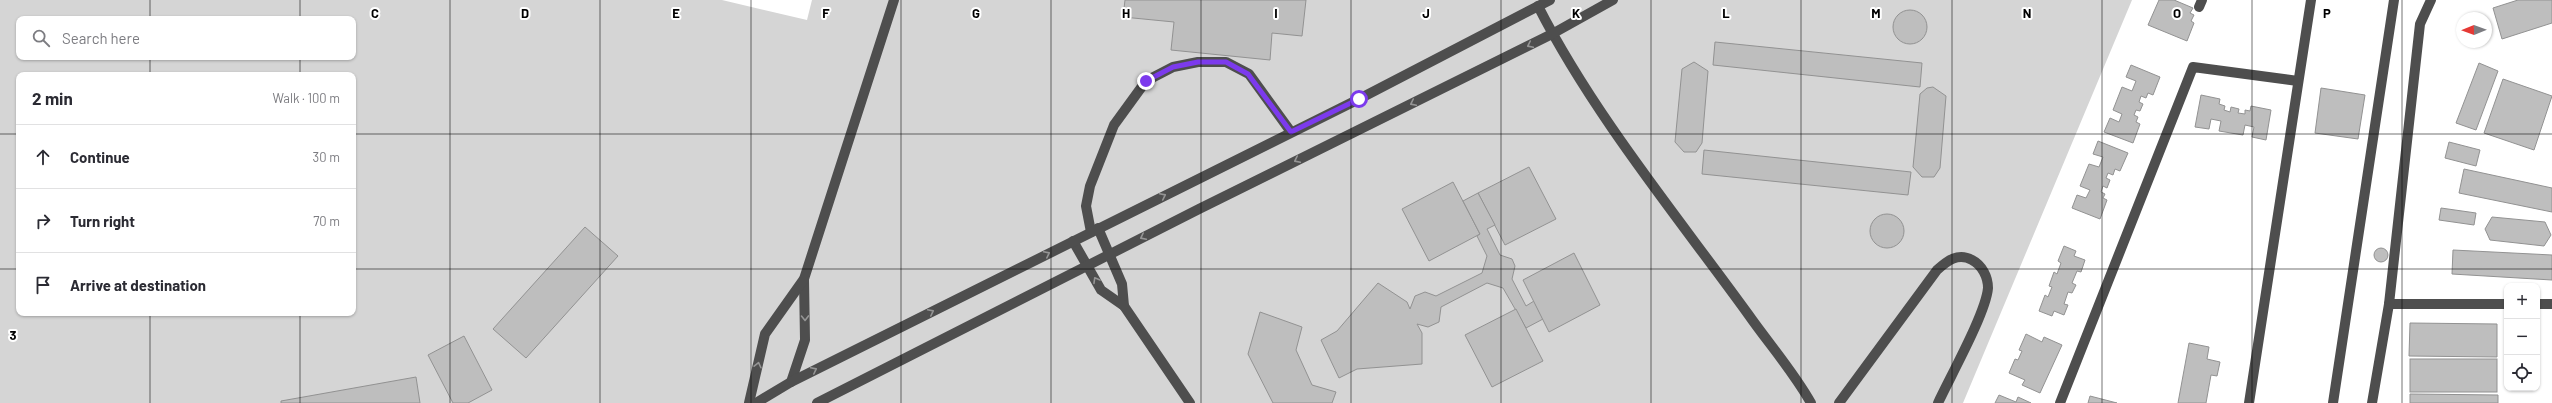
<!DOCTYPE html>
<meta charset="utf-8">
<style>
body{margin:0;font-family:Barlow,sans-serif;background:#f7f7f7;color:#2b2b33}
.controls{position:absolute;right:12px;bottom:12px;display:grid;overflow:hidden;border-radius:8px;box-shadow:0 1px 3px #0004}
.controls button{width:36px;height:36px;display:grid;place-items:center;padding:0;border:0;border-bottom:1px solid #e1e1e2;background:#fff;color:#2b2b33;font:20px sans-serif}
.compass{position:absolute;left:2456px;top:12px;width:36px;height:36px;border-radius:50%;background:#fff;box-shadow:0 1px 3px #0004;rotate:269deg}
.stop{position:absolute;width:12px;height:12px;margin:-9px;border:3px solid #7c3aed;border-radius:50%;background:#fff}
.stop.end{background:#7c3aed;border-color:#fff;box-shadow:0 1px 4px #0008}
.list{margin:0;padding:0;list-style:none}
h2{display:flex;justify-content:space-between;align-items:center;height:52px;margin:0;padding:0 16px;font-size:17px}
h2 small{font-size:13px;font-weight:400;color:#7c7c81}
.list li{display:grid;grid-template-columns:26px 1fr auto;gap:12px;align-items:center;box-sizing:border-box;height:64px;padding:0 16px;border-top:1px solid #e1e1e2}
.list b{display:block;font-size:15px;white-space:nowrap}
.list em{font-size:13px;font-style:normal;color:#7c7c81}
.icon{flex:none;width:22px;height:22px;fill:none;stroke:currentColor;stroke-width:2;stroke-linecap:round;stroke-linejoin:round}
.map{position:relative;flex:none;width:2552px;height:403px;overflow:hidden}
.search{position:absolute;background:#fff;box-shadow:0 1px 3px #0004;left:16px;top:16px;width:340px;height:44px;display:flex;align-items:center;gap:10px;box-sizing:border-box;padding:0 14px;border-radius:8px;color:#7c7c81;font-size:15px}
.panel{position:absolute;background:#fff;box-shadow:0 1px 3px #0004;left:16px;top:72px;width:340px;height:244px;border-radius:8px}
.map>svg:first-child{display:block}
.green{fill:#d5d5d5;fill-rule:evenodd}
.building{fill:#bebebe;stroke:#929292}
.lines{fill:none;stroke-linecap:round;stroke-linejoin:round}
.minor{stroke:#4e4e4e;stroke-width:10}
.oneway{stroke:#959595}
.route{stroke:#7c3aed;stroke-width:5}
.grid{fill:none;stroke:#000;stroke-width:1;stroke-opacity:0.55}
.grid-label{font-size:13px;text-anchor:middle;font-weight:bold;fill:#000;stroke:#fff;stroke-width:4;stroke-linejoin:round;paint-order:stroke}
</style>
<div class="map">
<svg width="2552" height="403" viewBox="0 0 2552 403">
<rect width="100%" height="100%" fill="#fff"/>
<path class="green" d="M 0,0 L 722,0 L 807,20 L 812,0 L 2132,0 L 1963,403 L 0,403 ZM 19,19 L 353,19 L 353,57 L 19,57 ZM 19,75 L 353,75 L 353,313 L 19,313 Z"/>
<g class="building">
<path d="M 1125,0 L 1306,0 L 1302,36 L 1272,33 L 1270,60 L 1171,50 L 1174,22 L 1123,17 Z"/>
<path d="M 2159,0 L 2174,0 L 2193,8 L 2190,13 L 2194,15 L 2191,21 L 2194,23 L 2187,41 L 2148,25 Z"/>
<path d="M 2518,0 L 2552,0 L 2552,23 L 2502,39 L 2493,8 Z"/>
<circle cx="1910" cy="27" r="17"/>
<path d="M 1715,42 L 1922,63 L 1920,87 L 1713,65 Z"/>
<path d="M 1694,62 L 1708,71 L 1702,143 L 1696,152 L 1684,152 L 1675,142 L 1682,69 Z"/>
<path d="M 2479,63 L 2498,71 L 2476,130 L 2456,123 Z"/>
<path d="M 2131,65 L 2160,77 L 2153,95 L 2148,93 L 2146,98 L 2141,96 L 2139,102 L 2143,104 L 2140,111 L 2136,110 L 2134,115 L 2138,117 L 2136,122 L 2140,124 L 2133,143 L 2104,132 L 2110,118 L 2119,122 L 2122,114 L 2113,110 L 2122,87 L 2132,91 L 2136,81 L 2126,77 Z"/>
<path d="M 2503,79 L 2552,96 L 2534,150 L 2484,133 Z"/>
<path d="M 1933,87 L 1946,96 L 1940,168 L 1934,177 L 1922,177 L 1913,167 L 1920,94 L 1927,88 Z"/>
<path d="M 2321,88 L 2365,95 L 2358,139 L 2315,133 Z"/>
<path d="M 2201,95 L 2220,99 L 2219,104 L 2225,106 L 2224,110 L 2230,112 L 2231,107 L 2239,109 L 2238,113 L 2245,114 L 2245,110 L 2250,111 L 2251,106 L 2271,110 L 2266,140 L 2252,137 L 2254,127 L 2245,125 L 2243,135 L 2219,131 L 2221,121 L 2211,119 L 2209,129 L 2195,127 Z"/>
<path d="M 2098,141 L 2128,153 L 2120,171 L 2115,169 L 2113,175 L 2108,173 L 2106,178 L 2110,180 L 2107,188 L 2103,186 L 2101,192 L 2105,194 L 2103,198 L 2107,200 L 2100,219 L 2072,208 L 2077,195 L 2086,198 L 2090,190 L 2080,186 L 2089,164 L 2099,167 L 2103,157 L 2093,154 Z"/>
<path d="M 2449,142 L 2480,150 L 2476,166 L 2445,158 Z"/>
<path d="M 1704,150 L 1911,172 L 1908,195 L 1702,174 Z"/>
<path d="M 1529,167 L 1556,219 L 1505,245 L 1478,193 Z"/>
<path d="M 2464,169 L 2552,188 L 2552,212 L 2459,193 Z"/>
<path d="M 1453,182 L 1480,234 L 1429,261 L 1402,209 Z"/>
<path d="M 1478,193 L 1495,225 L 1487,229 L 1500,255 L 1512,259 L 1515,266 L 1512,279 L 1526,306 L 1534,301 L 1543,319 L 1526,328 L 1503,288 L 1487,283 L 1441,307 L 1439,322 L 1428,327 L 1417,324 L 1422,333 L 1422,364 L 1357,369 L 1339,378 L 1321,340 L 1337,331 L 1378,283 L 1407,302 L 1410,309 L 1415,296 L 1425,292 L 1436,296 L 1482,273 L 1487,256 L 1477,236 L 1480,234 L 1463,201 Z"/>
<path d="M 2441,208 L 2476,213 L 2474,225 L 2439,220 Z"/>
<circle cx="1887" cy="231" r="17"/>
<path d="M 2492,217 L 2545,222 L 2551,235 L 2544,246 L 2490,240 L 2485,229 Z"/>
<path d="M 585,227 L 618,256 L 526,358 L 493,329 Z"/>
<path d="M 2064,246 L 2076,251 L 2074,256 L 2085,260 L 2081,272 L 2077,271 L 2072,283 L 2076,285 L 2072,293 L 2068,292 L 2064,304 L 2068,305 L 2064,315 L 2054,311 L 2052,316 L 2039,311 L 2045,295 L 2048,297 L 2052,287 L 2049,286 L 2054,272 L 2057,274 L 2061,263 L 2058,261 Z"/>
<circle cx="2381" cy="255" r="7"/>
<path d="M 2453,250 L 2552,255 L 2552,280 L 2452,274 Z"/>
<path d="M 1574,253 L 1600,305 L 1549,332 L 1523,280 Z"/>
<path d="M 1516,309 L 1543,361 L 1492,387 L 1465,335 Z"/>
<path d="M 1260,312 L 1302,327 L 1296,350 L 1312,385 L 1336,392 L 1332,403 L 1273,403 L 1248,354 Z"/>
<path d="M 2410,323 L 2497,324 L 2497,357 L 2409,356 Z"/>
<path d="M 2026,334 L 2042,342 L 2044,337 L 2062,345 L 2040,393 L 2022,385 L 2025,380 L 2009,373 L 2015,359 L 2018,360 L 2022,351 L 2019,350 Z"/>
<path d="M 464,336 L 492,390 L 468,403 L 453,403 L 428,355 Z"/>
<path d="M 2189,343 L 2209,347 L 2207,359 L 2220,362 L 2217,376 L 2211,375 L 2206,403 L 2178,403 Z"/>
<rect x="2410" y="359" width="87" height="33"/>
<path d="M 416,377 L 420,403 L 281,403 L 281,401 Z"/>
<path d="M 2410,394 L 2498,395 L 2498,403 L 2410,403 Z"/>
<path d="M 1999,395 L 2016,402 L 2018,397 L 2031,403 L 1995,403 Z"/>
<path d="M 2090,396 L 2117,403 L 2088,403 Z"/>
</g>
<g class="lines">
<g class="minor">
<path d="M 1538,6 C 1593,114 1677,216 1748,314 C 1769,344 1793,371 1811,403"/>
<path d="M 2199,7 L 2202,0"/>
<path d="M 1098,228 L 1122,284 L 1124,306"/>
<path d="M 1091,232 L 1086,206 L 1090,186 L 1114,125 L 1146,81 L 1173,67 L 1198,62 L 1226,62 L 1249,74 L 1291,132"/>
<path d="M 1073,241 L 1101,290 L 1124,306 L 1190,403"/>
<path d="M 2389,304 L 2507,304"/>
<path d="M 2537,304 L 2552,304"/>
<path d="M 791,382 L 805,340 L 804,279"/>
<path d="M 749,403 L 765,334 L 804,279 L 894,0"/>
<path d="M 756,403 L 791,382 L 1359,99 L 1550,0"/>
<path d="M 817,403 L 1199,209 L 1552,34 L 1613,0"/>
<path d="M 1839,403 L 1937,270 C 1947,261 1958,252 1972,260 C 1982,265 1988,277 1988,288 C 1986,313 1950,377 1938,403"/>
<path d="M 2060,403 L 2193,67 L 2298,81"/>
<path d="M 2249,403 L 2311,0"/>
<path d="M 2333,403 L 2394,0"/>
<path d="M 2372,403 L 2389,304 L 2420,24 L 2431,0"/>
</g>
</g>
<defs><path id="oneway-chevron" d="M-2-3.5L2.5 0L-2 3.5" fill="none" stroke-width="1.6" stroke-linecap="round" stroke-linejoin="round"/></defs>
<g class="oneway">
<use href="#oneway-chevron" transform="translate(1530 45) rotate(154)"/>
<use href="#oneway-chevron" transform="translate(1413 103) rotate(154)"/>
<use href="#oneway-chevron" transform="translate(1297 160) rotate(154)"/>
<use href="#oneway-chevron" transform="translate(1163 196) rotate(-26)"/>
<use href="#oneway-chevron" transform="translate(1143 237) rotate(153)"/>
<use href="#oneway-chevron" transform="translate(1047 254) rotate(-27)"/>
<use href="#oneway-chevron" transform="translate(1096 280) rotate(-120)"/>
<use href="#oneway-chevron" transform="translate(931 312) rotate(-27)"/>
<use href="#oneway-chevron" transform="translate(805 318) rotate(89)"/>
<use href="#oneway-chevron" transform="translate(758 365) rotate(-77)"/>
<use href="#oneway-chevron" transform="translate(814 370) rotate(-27)"/>
</g>
<g class="lines">
<path class="route" d="M 1146,81 L 1173,67 L 1198,62 L 1226,62 L 1248,74 L 1291,132 L 1359,99"/>
</g>
<path class="grid" d="M 150,0 L 150,19M 300,0 L 300,19M 450,0 L 450,403M 600,0 L 600,403M 751,0 L 751,403M 901,0 L 901,403M 1051,0 L 1051,403M 1201,0 L 1201,403M 1351,0 L 1351,403M 1501,0 L 1501,403M 1651,0 L 1651,403M 1801,0 L 1801,403M 1952,0 L 1952,403M 2102,0 L 2102,403M 2252,0 L 2252,403M 2402,0 L 2402,403M 150,57 L 150,75M 300,57 L 300,75M 0,134 L 19,134M 353,134 L 2552,134M 0,269 L 19,269M 353,269 L 2552,269M 150,313 L 150,403M 300,313 L 300,403"/>
<g class="grid-label">
<text x="375" y="18">C</text>
<text x="525" y="18">D</text>
<text x="676" y="18">E</text>
<text x="826" y="18">F</text>
<text x="976" y="18">G</text>
<text x="1126" y="18">H</text>
<text x="1276" y="18">I</text>
<text x="1426" y="18">J</text>
<text x="1576" y="18">K</text>
<text x="1726" y="18">L</text>
<text x="1876" y="18">M</text>
<text x="2027" y="18">N</text>
<text x="2177" y="18">O</text>
<text x="2327" y="18">P</text>
<text x="13" y="340">3</text>
</g>
</svg>
<div class="controls">
<button>+</button>
<button>−</button>
<button><svg class="icon" aria-label="locate" viewBox="0 0 24 24"><circle cx="12" cy="12" r="6"/><path d="M12 2v4M12 18v4M2 12h4M18 12h4"/></svg></button>
</div>
<svg class="compass" viewBox="-18 -18 36 36"><path d="M0-13l5 13h-10z" fill="#e53935"/><path d="M0 13l5-13h-10z" fill="#7c7c81"/></svg>
<div class="stop" style="left:1359px;top:99px"></div>
<div class="stop end" style="left:1146px;top:81px"></div>
<div class="search"><svg class="icon" aria-label="search" viewBox="0 0 24 24"><circle cx="10" cy="10" r="6"/><path d="M15 15l6 6"/></svg>Search here</div>
<section class="panel">
<h2>2 min<small>Walk · 100 m</small></h2>
<ul class="list">
<li><svg class="icon" aria-label="ahead" viewBox="0 0 24 24"><path d="M12 20V5M6 11l6-6 6 6"/></svg><div><b>Continue</b></div><em>30 m</em></li>
<li><svg class="icon" aria-label="right" viewBox="0 0 24 24"><path d="M7 20v-9h11M14 6l5 5-5 5"/></svg><div><b>Turn right</b></div><em>70 m</em></li>
<li><svg class="icon" aria-label="arrive" viewBox="0 0 24 24"><path d="M6 21V4h12l-3 4 3 4H6"/></svg><div><b>Arrive at destination</b></div></li>
</ul>
</section>
</div>
